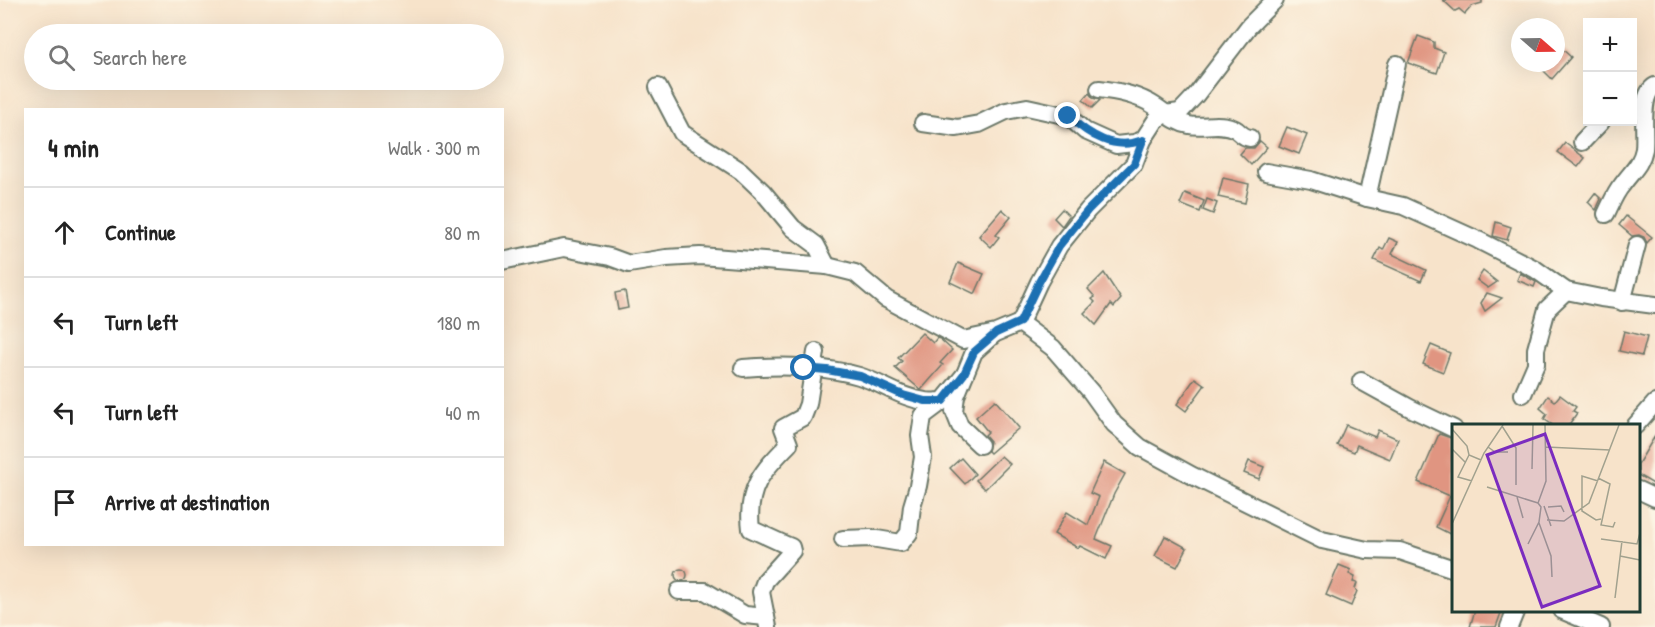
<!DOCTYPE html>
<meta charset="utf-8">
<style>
body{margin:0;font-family:"Patrick Hand",sans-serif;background:#f2f2f2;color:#222}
.controls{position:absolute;right:18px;top:18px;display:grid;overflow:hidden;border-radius:0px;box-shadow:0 6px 24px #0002}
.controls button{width:54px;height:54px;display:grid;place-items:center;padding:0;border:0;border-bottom:2px solid #e0e0e0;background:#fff;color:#222;font:30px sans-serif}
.compass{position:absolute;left:1511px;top:18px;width:54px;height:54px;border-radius:50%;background:#fff;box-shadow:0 6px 24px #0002;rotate:110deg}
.stop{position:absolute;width:18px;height:18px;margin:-14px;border:4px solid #1f6fb2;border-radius:50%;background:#fff}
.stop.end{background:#1f6fb2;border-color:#fff;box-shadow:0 2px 6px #0008}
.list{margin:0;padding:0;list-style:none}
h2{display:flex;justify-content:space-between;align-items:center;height:78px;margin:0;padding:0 24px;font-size:26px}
h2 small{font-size:20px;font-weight:400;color:#767676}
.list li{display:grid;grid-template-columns:39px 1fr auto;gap:18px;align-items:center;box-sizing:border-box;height:90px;padding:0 24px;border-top:2px solid #e0e0e0}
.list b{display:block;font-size:22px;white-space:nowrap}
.list em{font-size:20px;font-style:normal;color:#767676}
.icon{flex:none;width:33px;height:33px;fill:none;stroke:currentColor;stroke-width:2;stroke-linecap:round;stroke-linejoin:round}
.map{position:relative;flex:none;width:1655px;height:627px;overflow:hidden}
.search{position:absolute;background:#fff;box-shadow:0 6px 24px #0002;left:24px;top:24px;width:480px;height:66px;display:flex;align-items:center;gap:15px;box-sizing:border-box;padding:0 21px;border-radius:33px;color:#767676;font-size:22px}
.panel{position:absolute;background:#fff;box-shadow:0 6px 24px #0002;left:24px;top:108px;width:480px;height:438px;border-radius:0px}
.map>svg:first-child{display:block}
.building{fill:#e09581}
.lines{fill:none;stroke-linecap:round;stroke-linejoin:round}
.minor-casing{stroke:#6b7768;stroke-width:20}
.minor{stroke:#fff;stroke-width:16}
.route{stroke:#1f6fb2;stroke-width:8}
.inset-road{fill:none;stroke:#a1a18e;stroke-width:1.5}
.view{fill:#7b2cbf;fill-opacity:0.15;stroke:#7b2cbf;stroke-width:3}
.inset-edge{fill:none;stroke:#1f3d34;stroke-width:3}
</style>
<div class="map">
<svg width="1655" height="627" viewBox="0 0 1655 627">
<rect width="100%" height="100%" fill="#fcf5e5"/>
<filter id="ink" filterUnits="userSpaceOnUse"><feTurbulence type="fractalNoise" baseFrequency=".0167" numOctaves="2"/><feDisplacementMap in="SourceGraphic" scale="12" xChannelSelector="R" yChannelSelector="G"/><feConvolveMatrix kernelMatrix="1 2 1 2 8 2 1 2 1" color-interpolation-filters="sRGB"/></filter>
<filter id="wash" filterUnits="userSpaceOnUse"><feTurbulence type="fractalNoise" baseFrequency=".008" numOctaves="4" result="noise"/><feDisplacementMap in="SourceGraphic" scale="24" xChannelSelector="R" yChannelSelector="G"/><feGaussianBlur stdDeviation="1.35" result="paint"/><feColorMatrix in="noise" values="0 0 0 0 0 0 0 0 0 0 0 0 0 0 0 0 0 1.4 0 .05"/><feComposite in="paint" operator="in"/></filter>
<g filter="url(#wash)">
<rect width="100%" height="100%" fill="#f7e3ca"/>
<g id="blocks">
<g class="building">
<path d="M 1443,0 L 1482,0 L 1482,3 L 1472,6 L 1465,14 L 1459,9 L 1455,11 Z"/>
<path d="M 1418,36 L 1434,42 L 1434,48 L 1444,52 L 1437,73 L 1408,63 Z"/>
<path d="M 1561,48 L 1571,57 L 1552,79 L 1536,63 L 1556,63 L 1556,54 Z"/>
<path d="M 1089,93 L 1093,98 L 1100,100 L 1092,108 L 1083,100 Z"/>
<path d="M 1287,127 L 1307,135 L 1299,154 L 1279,146 Z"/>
<path d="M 1260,141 L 1267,147 L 1251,165 L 1240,154 L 1245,148 L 1254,148 Z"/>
<path d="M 1565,143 L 1585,158 L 1578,167 L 1558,152 Z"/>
<path d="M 1223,178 L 1249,184 L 1245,203 L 1218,197 Z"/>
<path d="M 1185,193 L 1204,201 L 1200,212 L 1180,204 Z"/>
<path d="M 1595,193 L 1601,199 L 1596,210 L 1588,202 Z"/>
<path d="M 1207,199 L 1217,203 L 1213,214 L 1203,210 Z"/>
<path d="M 1002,209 L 1011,217 L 996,235 L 999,237 L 991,247 L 979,236 Z"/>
<path d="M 1062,209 L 1069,216 L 1062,226 L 1054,218 Z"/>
<path d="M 1626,216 L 1652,237 L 1647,243 L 1644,237 L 1639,235 L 1632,236 L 1619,225 Z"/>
<path d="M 1496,222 L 1511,227 L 1507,240 L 1493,236 Z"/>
<path d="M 1389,238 L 1398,242 L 1392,254 L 1426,270 L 1421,281 L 1374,260 L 1380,248 L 1383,250 Z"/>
<path d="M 958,263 L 984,274 L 975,294 L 950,282 Z"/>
<path d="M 1483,271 L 1497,282 L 1488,288 L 1477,280 Z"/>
<path d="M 1104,273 L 1121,299 L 1114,307 L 1111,304 L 1096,325 L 1084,313 L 1095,302 L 1092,299 L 1095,297 L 1088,289 Z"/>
<path d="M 1520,273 L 1536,282 L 1534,287 L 1517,280 Z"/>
<path d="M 625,291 L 628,308 L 618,310 L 615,293 Z"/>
<path d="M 1487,293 L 1502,298 L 1485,311 L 1481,303 Z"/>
<path d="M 1624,331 L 1647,337 L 1642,356 L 1619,351 Z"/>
<path d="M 922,333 L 933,343 L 937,338 L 940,339 L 952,350 L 940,363 L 943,365 L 921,390 L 895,368 L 902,361 L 898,358 Z"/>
<path d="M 1431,345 L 1450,353 L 1443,372 L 1423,364 Z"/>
<path d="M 1195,378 L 1205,385 L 1186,411 L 1177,404 Z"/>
<path d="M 1560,395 L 1576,407 L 1573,411 L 1577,413 L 1568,426 L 1554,426 L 1544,419 L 1547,414 L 1540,408 L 1548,396 L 1555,401 Z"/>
<path d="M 995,400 L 1019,428 L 990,453 L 988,451 L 990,441 L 985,435 L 988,432 L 976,417 Z"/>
<path d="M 1346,425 L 1375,437 L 1378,430 L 1398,439 L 1390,459 L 1357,445 L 1354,452 L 1337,445 Z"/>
<path d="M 1439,434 L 1454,439 L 1454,536 L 1436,527 L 1450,496 L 1418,482 Z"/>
<path d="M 1655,436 L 1655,485 L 1638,475 L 1638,464 Z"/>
<path d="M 1001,456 L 1010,464 L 985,489 L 976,480 Z"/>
<path d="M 961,458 L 975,474 L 965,484 L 950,468 Z"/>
<path d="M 1249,461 L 1264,467 L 1259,479 L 1244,473 Z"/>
<path d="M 1104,462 L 1125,474 L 1114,494 L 1096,539 L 1112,546 L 1106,559 L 1080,546 L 1078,548 L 1054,534 L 1067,512 L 1088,525 L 1099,497 L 1090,493 Z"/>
<path d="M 1165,536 L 1187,548 L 1177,567 L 1155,556 Z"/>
<path d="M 1339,565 L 1351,570 L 1349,574 L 1355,577 L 1353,582 L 1357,583 L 1355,589 L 1357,591 L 1351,606 L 1326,595 Z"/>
<circle cx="681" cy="575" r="6"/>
<path d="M 1475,610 L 1502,610 L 1496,627 L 1470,627 Z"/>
</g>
</g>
</g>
<g filter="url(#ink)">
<use href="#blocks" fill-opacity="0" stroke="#6b7768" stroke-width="1.5"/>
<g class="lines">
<defs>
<g id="minor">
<path d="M 658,87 L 682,133 L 741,171 L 763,192 L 793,228 L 816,245 L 827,266"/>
<path d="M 1099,89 C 1116,91 1133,94 1148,102 C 1162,109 1173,122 1189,125 C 1203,128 1221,121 1235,129 C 1241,132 1241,137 1250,138"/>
<path d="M 923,123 L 957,128 L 979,124 L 1006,111 L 1027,107 L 1068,116 L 1085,131 L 1116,145 L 1134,143 L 1143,140"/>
<path d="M 1582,142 L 1601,122"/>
<path d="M 1266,172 L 1311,180 L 1367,198 L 1403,206 L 1478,240 L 1535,269 L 1566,291 L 1601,298 L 1655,305"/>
<path d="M 1367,198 L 1397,64"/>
<path d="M 1606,214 C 1611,204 1615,193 1622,185 C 1631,172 1641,165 1644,149 C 1646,132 1639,95 1655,86"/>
<path d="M 502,261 L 564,248 L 610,257 L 629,264 L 666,258 L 700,256 L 827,266 L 855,273 L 886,299 L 963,340 L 996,333 L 1020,323 L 1053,348 L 1091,392 L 1114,424 L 1140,447 L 1193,476 L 1322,540 L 1367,550 L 1400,551 L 1454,569"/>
<path d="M 1622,302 L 1637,245"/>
<path d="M 1020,323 L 1039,282 L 1059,246 L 1088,210 L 1134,164 L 1143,140 L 1156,120 L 1165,114 L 1180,112 L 1196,95 L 1249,26 L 1275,0"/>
<path d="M 743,368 C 781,365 822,365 859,376 C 882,383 901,398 925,401 C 931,402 937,401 943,401 L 965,374"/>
<path d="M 1361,381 L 1410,408 L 1454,429"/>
<path d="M 1523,394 L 1536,364 L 1536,349 L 1547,309 L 1566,291"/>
<path d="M 1635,426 L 1655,403"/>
<path d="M 980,445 L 960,426 L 954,411 L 956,396 L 974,352 L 993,335"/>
<path d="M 1638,490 L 1655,498"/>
<path d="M 843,539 L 871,538 L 901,543 L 909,533 L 912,506 L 918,486 L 923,457 L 920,436 L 923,416 L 943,401"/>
<path d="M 679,591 L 705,591 L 745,615 L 766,617"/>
<path d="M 1561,610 L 1601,627"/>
<path d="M 768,627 L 761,592 L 765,581 L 792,551 L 791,547 L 786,545 L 751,529 C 746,489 762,471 789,444 L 783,428 L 803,417 L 808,404 L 816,352"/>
<path d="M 1509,627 L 1516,610"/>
</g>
</defs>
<use href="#minor" class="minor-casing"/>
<use href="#minor" class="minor"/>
</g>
</g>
<g class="lines" filter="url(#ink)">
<path class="route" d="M 804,368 L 827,370 L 860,376 L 903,395 L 925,401 L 943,401 L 964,374 L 974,352 L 996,333 L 1020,322 L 1039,282 L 1059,246 L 1088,210 L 1134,164 L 1143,140 C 1114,151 1090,136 1068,116"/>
</g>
<g transform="translate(1452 424)">
<rect width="188" height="188" fill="#f7e3ca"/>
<path class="inset-road" d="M 50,2 L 64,24 L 64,61M 0,5 L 15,22 L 17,31 L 29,36M 36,23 L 43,28 L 56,28M 94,23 L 158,26M 0,25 L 13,38M 17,31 L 6,53 L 20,57M 80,45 L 81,1M 146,54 L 158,60 L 149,101 L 161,103 L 163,98M 146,57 L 130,52 L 130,87 L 144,96 L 149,95M 35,63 L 86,79M 65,73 L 71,94M 92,82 L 99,102M 96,83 L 109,82 L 112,88M 95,96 L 112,97 L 137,79 L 167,1M 87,99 L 99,132 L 100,153M 0,100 L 32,29 L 51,1M 149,115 L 185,120 L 188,109M 76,120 L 87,98 L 89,83 L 86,79 L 94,57 L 93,1M 168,132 L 188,136M 163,174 L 170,117"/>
<path class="view" d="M 93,10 L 148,162 L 90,183 L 35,31 Z"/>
<rect width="188" height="188" class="inset-edge"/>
</g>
</svg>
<div class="controls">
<button>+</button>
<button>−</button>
</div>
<svg class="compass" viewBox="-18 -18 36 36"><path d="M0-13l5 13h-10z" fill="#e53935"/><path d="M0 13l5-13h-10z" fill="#767676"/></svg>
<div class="stop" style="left:804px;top:368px"></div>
<div class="stop end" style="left:1068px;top:116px"></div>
<div class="search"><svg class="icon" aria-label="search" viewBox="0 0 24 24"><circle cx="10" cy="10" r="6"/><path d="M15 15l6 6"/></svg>Search here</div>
<section class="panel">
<h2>4 min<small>Walk · 300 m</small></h2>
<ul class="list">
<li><svg class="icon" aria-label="ahead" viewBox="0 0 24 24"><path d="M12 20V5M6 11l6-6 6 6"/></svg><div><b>Continue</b></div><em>80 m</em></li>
<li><svg class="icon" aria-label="left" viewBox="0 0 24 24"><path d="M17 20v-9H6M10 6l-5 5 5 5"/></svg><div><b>Turn left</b></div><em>180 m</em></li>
<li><svg class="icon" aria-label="left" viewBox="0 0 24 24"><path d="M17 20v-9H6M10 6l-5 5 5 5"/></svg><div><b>Turn left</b></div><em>40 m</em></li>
<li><svg class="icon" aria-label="arrive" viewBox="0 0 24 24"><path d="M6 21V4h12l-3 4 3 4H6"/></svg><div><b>Arrive at destination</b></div></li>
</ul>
</section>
</div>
